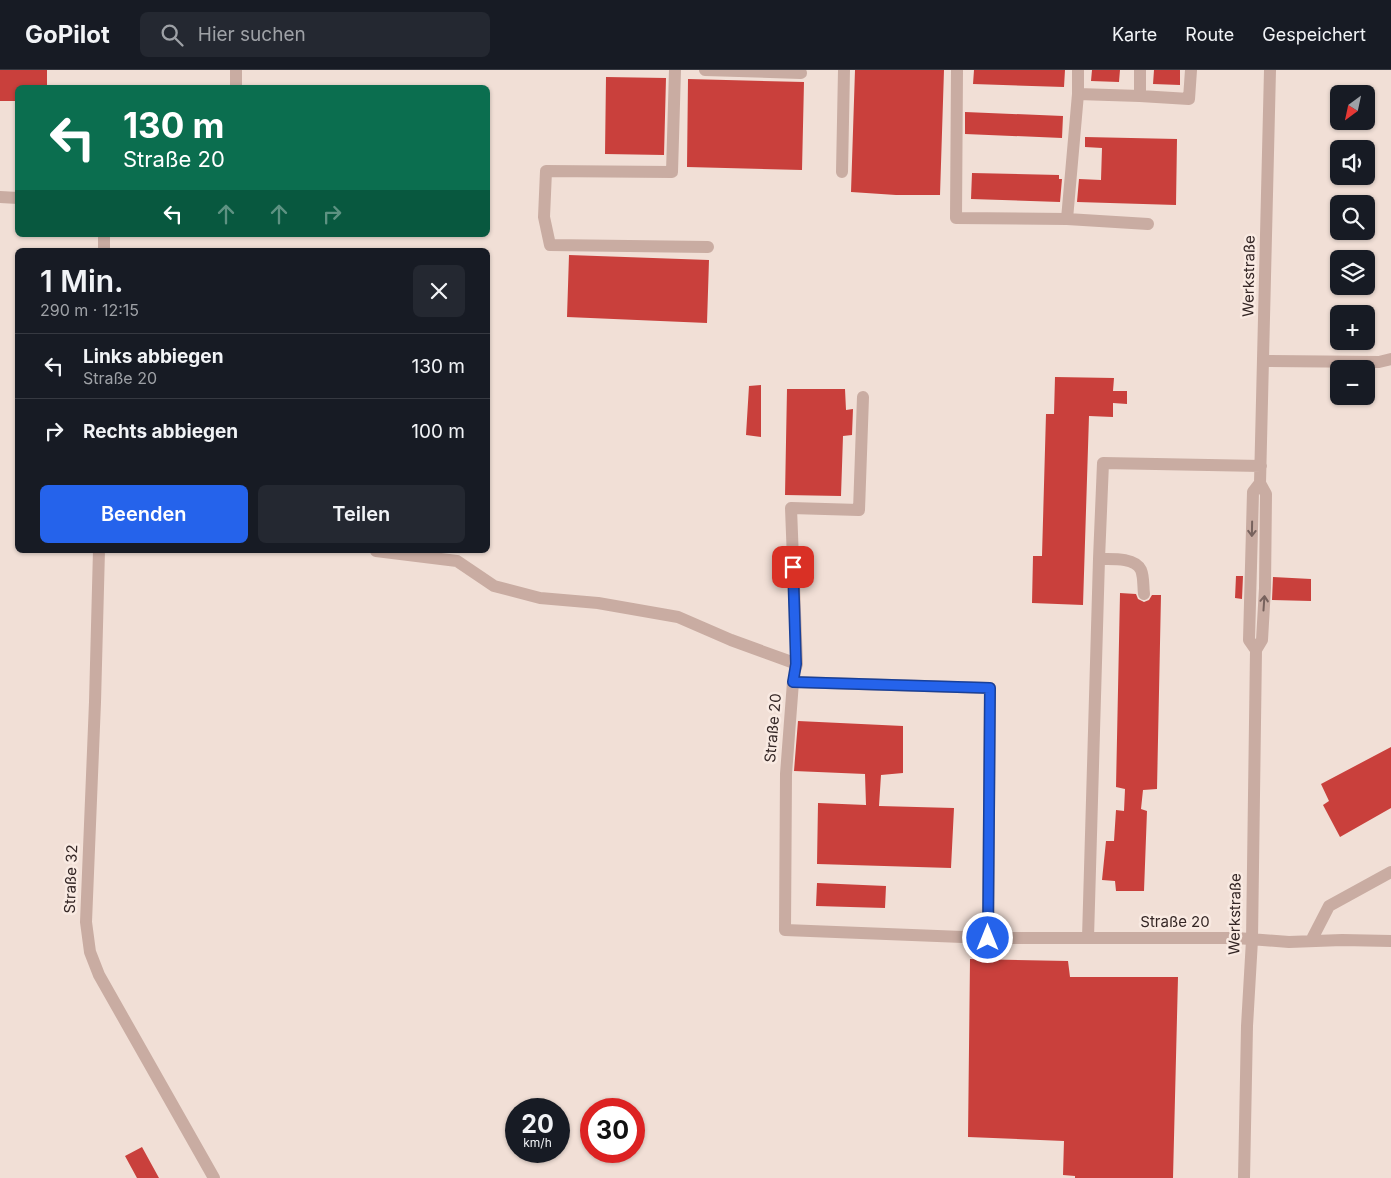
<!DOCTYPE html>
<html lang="de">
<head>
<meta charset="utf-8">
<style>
  body { margin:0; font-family:Inter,sans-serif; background:#242831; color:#f1f3f6; height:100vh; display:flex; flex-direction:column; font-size:19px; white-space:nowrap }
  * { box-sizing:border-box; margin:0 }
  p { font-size:16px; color:#9ea1a6 }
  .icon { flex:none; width:28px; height:28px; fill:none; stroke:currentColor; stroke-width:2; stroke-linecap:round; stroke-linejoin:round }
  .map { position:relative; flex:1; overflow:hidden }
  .panel { position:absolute; left:15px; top:178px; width:475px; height:305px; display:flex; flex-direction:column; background:#171b24; border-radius:8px; box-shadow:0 1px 4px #0004 }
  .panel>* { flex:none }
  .guide { position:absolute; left:15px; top:15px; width:475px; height:152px; border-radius:8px; box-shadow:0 1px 4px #0004; background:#0b6e4f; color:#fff; overflow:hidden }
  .needle { width:32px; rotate:213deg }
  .controls { position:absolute; left:1330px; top:15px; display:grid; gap:10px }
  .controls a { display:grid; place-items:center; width:45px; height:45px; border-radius:8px; background:#171b24; box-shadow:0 1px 4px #0004; font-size:25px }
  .speed { position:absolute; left:505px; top:1028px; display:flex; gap:10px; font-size:25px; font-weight:700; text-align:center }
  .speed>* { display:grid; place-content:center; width:65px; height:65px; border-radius:50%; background:#171b24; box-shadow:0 1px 4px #0004; line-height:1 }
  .speed small { font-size:12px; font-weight:400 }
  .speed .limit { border:8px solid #d22; background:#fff; color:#111 }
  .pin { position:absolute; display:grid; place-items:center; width:42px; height:42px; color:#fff; margin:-21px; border-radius:10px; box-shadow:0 2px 8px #0006 }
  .me { position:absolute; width:55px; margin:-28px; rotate:0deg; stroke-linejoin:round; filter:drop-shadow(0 0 4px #0008) }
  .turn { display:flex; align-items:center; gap:18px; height:105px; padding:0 25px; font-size:22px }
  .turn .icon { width:65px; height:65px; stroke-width:2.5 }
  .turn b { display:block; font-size:35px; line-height:42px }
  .lanes { display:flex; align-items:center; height:48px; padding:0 25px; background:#0003; justify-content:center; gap:25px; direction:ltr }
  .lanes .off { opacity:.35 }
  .round { display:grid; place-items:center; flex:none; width:52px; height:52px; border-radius:8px; background:#242831 }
  .headline { display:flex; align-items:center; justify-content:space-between; height:85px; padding:0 25px }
  h1 { font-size:30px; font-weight:600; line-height:38px }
  .primary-button { display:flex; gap:10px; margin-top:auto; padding:10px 25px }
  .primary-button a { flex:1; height:58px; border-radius:8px; background:#2563eb; color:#fff; font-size:20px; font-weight:600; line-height:58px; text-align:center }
  .primary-button a+a { background:#242831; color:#f1f3f6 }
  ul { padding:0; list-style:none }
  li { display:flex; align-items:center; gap:15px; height:65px; padding:0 25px; border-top:1px solid #363941 }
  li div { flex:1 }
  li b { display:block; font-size:19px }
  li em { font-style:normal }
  header { display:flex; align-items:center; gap:30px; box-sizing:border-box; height:70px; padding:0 25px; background:#171b24; border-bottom:1px solid #363941 }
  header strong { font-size:24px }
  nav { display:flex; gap:28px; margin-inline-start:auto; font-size:18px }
  .search { width:350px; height:45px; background:#242831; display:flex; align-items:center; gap:12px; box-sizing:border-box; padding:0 18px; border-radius:8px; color:#9ea1a6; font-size:19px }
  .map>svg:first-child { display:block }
  .building { fill:#c9403c }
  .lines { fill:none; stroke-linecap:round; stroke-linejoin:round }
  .minor { stroke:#c9aca2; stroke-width:12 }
  .oneway { stroke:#77625d }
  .route-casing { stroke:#184099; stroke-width:12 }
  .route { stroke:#2563eb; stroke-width:9 }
  .labels { text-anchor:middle; stroke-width:5; stroke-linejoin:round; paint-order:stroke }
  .street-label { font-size:15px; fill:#342625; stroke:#f9eae2 }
</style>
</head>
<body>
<header>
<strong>GoPilot</strong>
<div class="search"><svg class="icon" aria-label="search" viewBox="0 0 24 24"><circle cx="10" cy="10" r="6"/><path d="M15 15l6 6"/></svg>Hier suchen</div>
<nav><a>Karte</a><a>Route</a><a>Gespeichert</a></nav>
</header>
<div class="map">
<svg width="1391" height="1108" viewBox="0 0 1391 1108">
  <rect width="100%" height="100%" fill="#f1dfd6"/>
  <path class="building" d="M0,0H47V18H18V31H0Z
    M855,0H944L940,125H896L851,122Z
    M974,0H1065L1064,17L973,14Z
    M1092,0H1120L1119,12L1091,11Z
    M1154,0H1180V15L1153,14Z
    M606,7L666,8L664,85L605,84Z
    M688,9L804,12L802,100L687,97Z
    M965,42L1063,46L1062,68L965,64Z
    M1085,67L1177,69L1176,135L1077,132L1079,109L1101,110L1102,78L1085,77Z
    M972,103L1059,105V109H1062L1060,132L971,129Z
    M569,185L709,190L707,253L567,247Z
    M1055,307L1114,308L1113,321H1127V334L1113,333V347L1089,346L1083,535L1032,533L1033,486H1042L1046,344H1054Z
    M761,315V367L746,365L749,316Z
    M787,319H845L846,340L853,339L852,365L843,366L841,426L785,425Z
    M1236,506H1243L1242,529L1235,528Z
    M1273,507L1311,509V531L1272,530Z
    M1120,523L1136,524L1138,529L1144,532L1149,530L1152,525H1161L1157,719L1143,720L1141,739L1147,741L1144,821H1116L1115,811L1102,810L1106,771H1114L1116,740L1124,741L1125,719L1116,717Z
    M798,651L903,656V703L881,705L879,736L954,738L951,798L817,794L818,733L866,735L865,704L794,701Z
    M1391,677V738L1340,767L1323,735L1329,731L1321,714Z
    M817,813L886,816L885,838L816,836Z
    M970,889L1068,891L1070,907H1178L1173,1108H1075V1106L1063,1105L1064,1071L968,1067Z
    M142,1077L159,1108H137L125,1086Z"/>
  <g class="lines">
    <path class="minor" d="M675,0L672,102L546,101L544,147L550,175L708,177
      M705,0L801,3
      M957,0L956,148L1067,149L1148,154
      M1078,0V24L1140,26V0
      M236,18V0
      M1140,26L1189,29L1191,0
      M842,102L844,0
      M0,127L18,128
      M1067,149L1078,24
      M104,180V165
      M1263,291L1379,292L1391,289
      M99,480L95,632L86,852L90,882L99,905L214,1108
      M376,481L457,491L494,516L540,528L598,533L678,547L731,570L797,594
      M1099,489C1111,489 1135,487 1141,500C1144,507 1143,517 1144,524
      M1256,580L1249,570L1253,422L1260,413
      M795,600L797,594L791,438L859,440L863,327
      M988,868L990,618L793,612L786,704L785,860L988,868H1237L1289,872L1342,870L1391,871
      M1088,868L1099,489L1103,393L1261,396
      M1311,871L1329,836L1391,802
      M1244,1108L1247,956L1252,870L1256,580L1262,570L1265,518L1266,424L1260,413L1270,0"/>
  </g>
  <defs><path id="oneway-shaft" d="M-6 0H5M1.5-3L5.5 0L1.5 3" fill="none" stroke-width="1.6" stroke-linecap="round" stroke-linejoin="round" transform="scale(1.25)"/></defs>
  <g class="oneway">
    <use href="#oneway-shaft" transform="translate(1252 459) rotate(91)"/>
    <use href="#oneway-shaft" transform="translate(1264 533) rotate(-86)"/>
  </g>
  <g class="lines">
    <g class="route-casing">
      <path id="route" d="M793,497L796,594L793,612L990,618L988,868"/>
    </g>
    <use href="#route" class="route"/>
  </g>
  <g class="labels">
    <g class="street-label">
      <text transform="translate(1249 206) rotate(-89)" y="5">Werkstraße</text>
      <text transform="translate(773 658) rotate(-85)" y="5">Straße 20</text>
      <text transform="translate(71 809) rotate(-88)" y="5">Straße 32</text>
      <text transform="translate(1235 844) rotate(-89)" y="5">Werkstraße</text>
      <text x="1175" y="857">Straße 20</text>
    </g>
  </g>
</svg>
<div class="controls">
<a><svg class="needle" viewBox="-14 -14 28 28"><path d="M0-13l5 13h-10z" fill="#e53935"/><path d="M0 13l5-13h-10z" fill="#9ea1a6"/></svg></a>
<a><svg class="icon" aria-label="sound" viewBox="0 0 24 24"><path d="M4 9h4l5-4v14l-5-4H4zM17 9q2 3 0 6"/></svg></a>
<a><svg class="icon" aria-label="search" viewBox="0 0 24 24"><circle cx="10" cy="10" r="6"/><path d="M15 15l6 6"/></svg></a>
<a><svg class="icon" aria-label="layers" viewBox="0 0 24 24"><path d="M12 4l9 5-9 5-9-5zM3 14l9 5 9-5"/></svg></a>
<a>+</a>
<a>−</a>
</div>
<div class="speed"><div>20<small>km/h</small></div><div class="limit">30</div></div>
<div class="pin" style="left:793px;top:497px;background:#d93025"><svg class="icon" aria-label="arrive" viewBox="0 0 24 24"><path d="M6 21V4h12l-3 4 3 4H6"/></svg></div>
<svg class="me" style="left:988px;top:868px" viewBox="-20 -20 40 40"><circle r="17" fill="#2563eb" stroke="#fff" stroke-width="3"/><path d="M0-11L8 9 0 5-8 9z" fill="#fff"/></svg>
<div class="guide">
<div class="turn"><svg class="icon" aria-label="left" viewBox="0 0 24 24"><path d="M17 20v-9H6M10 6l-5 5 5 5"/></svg><div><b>130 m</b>Straße 20</div></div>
<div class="lanes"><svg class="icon" aria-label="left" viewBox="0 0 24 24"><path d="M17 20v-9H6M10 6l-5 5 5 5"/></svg><svg class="icon off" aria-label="ahead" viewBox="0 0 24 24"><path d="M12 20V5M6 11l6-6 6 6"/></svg><svg class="icon off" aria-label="ahead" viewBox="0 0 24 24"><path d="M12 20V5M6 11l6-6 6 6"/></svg><svg class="icon off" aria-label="right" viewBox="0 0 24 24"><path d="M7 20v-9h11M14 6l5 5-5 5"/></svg></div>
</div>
<section class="panel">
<div class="headline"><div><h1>1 Min.</h1><p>290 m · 12:15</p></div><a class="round"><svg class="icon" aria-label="close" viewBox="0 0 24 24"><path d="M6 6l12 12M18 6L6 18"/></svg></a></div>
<ul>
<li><svg class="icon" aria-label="left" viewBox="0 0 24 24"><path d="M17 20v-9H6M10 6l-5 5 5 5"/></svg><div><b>Links abbiegen</b><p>Straße 20</p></div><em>130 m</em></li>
<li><svg class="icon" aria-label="right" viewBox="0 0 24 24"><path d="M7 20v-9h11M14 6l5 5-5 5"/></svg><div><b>Rechts abbiegen</b></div><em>100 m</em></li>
</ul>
<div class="primary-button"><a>Beenden</a><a>Teilen</a></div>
</section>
</div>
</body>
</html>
